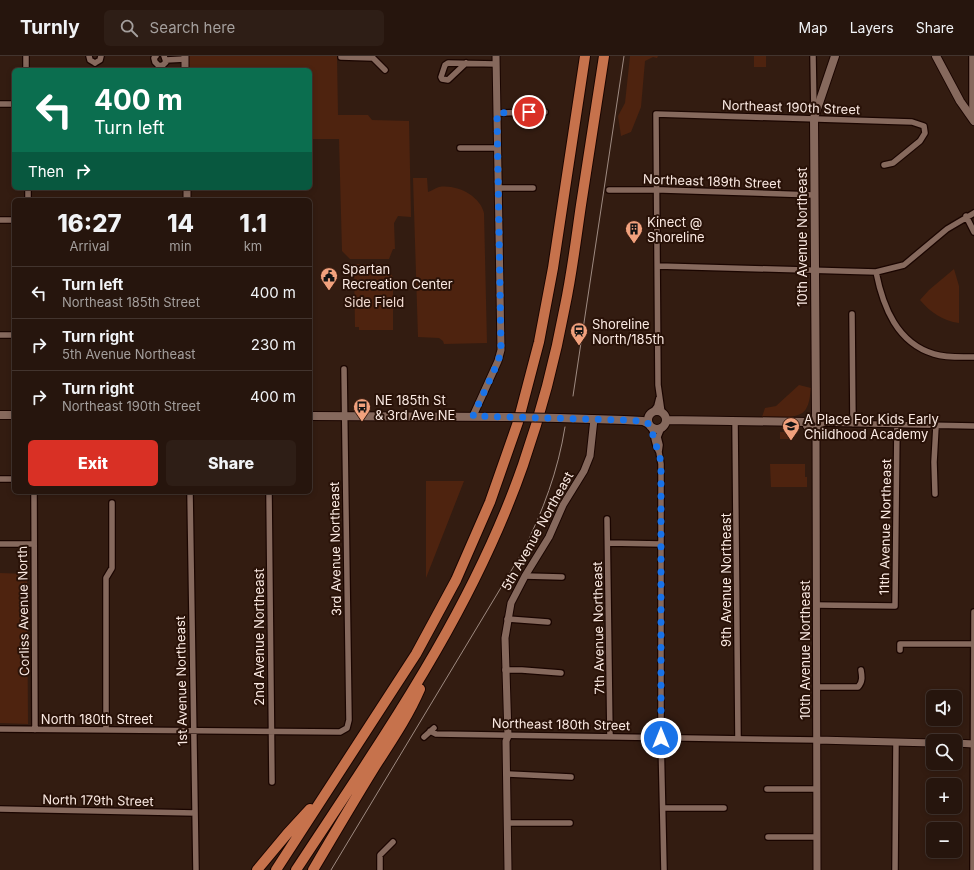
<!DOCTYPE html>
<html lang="en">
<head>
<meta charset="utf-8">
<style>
  body { margin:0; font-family:Inter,sans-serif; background:#2e1e16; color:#f1f3f6; height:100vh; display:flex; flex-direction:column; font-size:15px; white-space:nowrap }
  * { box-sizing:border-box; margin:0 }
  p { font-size:13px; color:#a49f9d }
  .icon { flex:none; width:22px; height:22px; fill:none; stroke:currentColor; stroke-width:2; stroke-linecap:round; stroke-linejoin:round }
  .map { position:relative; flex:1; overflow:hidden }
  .side { position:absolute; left:12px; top:142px; width:300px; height:296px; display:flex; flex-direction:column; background:#26150d; border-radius:6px; box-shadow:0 2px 6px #0003,0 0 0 1px #42342e }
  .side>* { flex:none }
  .banner { position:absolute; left:12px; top:12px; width:300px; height:122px; border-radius:6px; box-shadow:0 2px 6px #0003,0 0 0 1px #42342e; background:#0b6e4f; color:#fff; overflow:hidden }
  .controls { position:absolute; left:926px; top:634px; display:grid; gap:8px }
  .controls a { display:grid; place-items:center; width:36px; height:36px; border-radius:6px; background:#26150d; box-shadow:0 2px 6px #0003,0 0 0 1px #42342e; font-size:20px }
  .pin { position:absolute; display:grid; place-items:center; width:34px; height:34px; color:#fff; margin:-17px; border:2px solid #fff; border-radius:50%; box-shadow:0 1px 4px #0007 }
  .me { position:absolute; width:44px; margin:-22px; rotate:0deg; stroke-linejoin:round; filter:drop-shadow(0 0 3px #0008) }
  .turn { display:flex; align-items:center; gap:14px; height:84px; padding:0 16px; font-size:18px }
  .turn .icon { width:52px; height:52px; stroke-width:2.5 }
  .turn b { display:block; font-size:28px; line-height:34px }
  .then { display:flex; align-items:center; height:38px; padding:0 16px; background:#0003; gap:8px; font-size:15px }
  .eta { display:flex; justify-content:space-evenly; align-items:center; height:68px; text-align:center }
  .eta b { font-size:24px; font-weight:800; line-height:28px }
  .cta { display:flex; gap:8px; margin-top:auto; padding:8px 16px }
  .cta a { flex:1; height:46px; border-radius:6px; background:#d93025; color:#fff; font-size:16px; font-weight:800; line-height:46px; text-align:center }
  .cta a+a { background:#2e1e16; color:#f1f3f6 }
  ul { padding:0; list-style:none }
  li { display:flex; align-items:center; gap:12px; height:52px; padding:0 16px; border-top:1px solid #42342e }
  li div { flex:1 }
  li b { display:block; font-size:15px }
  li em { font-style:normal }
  header { display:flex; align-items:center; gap:24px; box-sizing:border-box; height:56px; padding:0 20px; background:#26150d; border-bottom:1px solid #42342e }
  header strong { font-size:19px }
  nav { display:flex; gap:22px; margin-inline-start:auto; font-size:14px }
  .search { width:280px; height:36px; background:#2e1e16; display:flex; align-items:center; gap:10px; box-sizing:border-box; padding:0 14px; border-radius:6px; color:#a49f9d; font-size:15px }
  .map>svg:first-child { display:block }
  .green { fill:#4e230f }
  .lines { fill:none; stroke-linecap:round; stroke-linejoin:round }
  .minor-casing { stroke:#1a0500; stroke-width:8 }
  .tertiary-casing { stroke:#1a0500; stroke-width:9 }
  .secondary-casing { stroke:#1a0500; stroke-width:10 }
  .motorway-casing { stroke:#1a0500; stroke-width:12 }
  .minor { stroke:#86695d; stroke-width:5.5 }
  .tertiary { stroke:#86695d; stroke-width:7 }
  .secondary { stroke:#86695d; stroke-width:8 }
  .motorway { stroke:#c6724c; stroke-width:10 }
  .tram { stroke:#9e8a81; stroke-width:1 }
  .secondary-bridge-casing { stroke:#1a0500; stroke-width:10; stroke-linecap:butt }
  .secondary-bridge { stroke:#86695d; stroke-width:8 }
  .route { stroke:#1a73e8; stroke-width:7; stroke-dasharray:0 12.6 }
  .labels { text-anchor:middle; stroke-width:4; stroke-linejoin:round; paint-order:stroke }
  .street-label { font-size:13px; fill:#fae9e2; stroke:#291208 }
  .poi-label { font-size:13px; fill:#fae9e2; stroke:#291208; text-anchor:start }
  .park-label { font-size:13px; fill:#f1dad0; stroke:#291208 }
</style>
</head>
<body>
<header>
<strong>Turnly</strong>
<div class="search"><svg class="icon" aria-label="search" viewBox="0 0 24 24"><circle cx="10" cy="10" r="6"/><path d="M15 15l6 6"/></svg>Search here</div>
<nav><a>Map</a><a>Layers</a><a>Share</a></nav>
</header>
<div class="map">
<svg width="974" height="814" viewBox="0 0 974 814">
  <rect width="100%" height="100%" fill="#331c11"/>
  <path class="green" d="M189,0H337L338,59H368L372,64L409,65L411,161L398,160L394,167L395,193H393L389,203H350L342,195L339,83H310V14H189Z
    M630,0H658L657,2L653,1L645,5L641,51L631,76L621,80L618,60L625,47Z
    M754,0H766V11H754Z
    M413,122H427L428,136C431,135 436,132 439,131C457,128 480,140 484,157L487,287L444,288L443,285L439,282L418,281Z
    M354,208H384L393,221V274H359V271H355Z
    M954,213L959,230V267C943,265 930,256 920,244L929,234Z
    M799,329L811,332C810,338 810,345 807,351C802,365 774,361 762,361L765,352L776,350Z
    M780,376H790V383H780Z
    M770,408H805V421H807V431H771Z
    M426,425H464L426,522Z
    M0,517L27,518L28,668L0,667Z"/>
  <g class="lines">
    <g class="minor-casing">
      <path id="minor" d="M26,0V14
        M89,0L90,4L95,7
        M156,0L154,2L155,6L159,10L163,9L166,6L164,0
        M341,0V1L373,2L385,14
        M813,0L814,56
        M972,0V63
        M166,4L185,3
        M95,7L100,4L101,0
        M466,7L448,24L442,23L441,21L445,9L448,7L496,8
        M0,48H14
        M497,57L545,56
        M460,92H498
        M28,132V144
        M498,132H533
        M609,134H663L814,139
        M966,160L974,176
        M0,164H14
        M658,210L876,216L904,209L947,173L974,157
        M876,216C883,251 897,287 934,298C947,302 961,301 974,301
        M852,258L853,368
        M0,279H14
        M652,357L657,350L659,342
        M662,357L658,329L656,58L912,66L924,70L925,77L920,85L893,107L884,109
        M735,365L738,683
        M820,367L974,370
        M651,371C655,380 653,386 659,396
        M662,371L658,381L660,389L659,396L661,408V682L664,814
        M0,423H14
        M34,436L35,674
        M190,436L196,814
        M269,436L272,726
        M935,438L934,406L936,370
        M607,463L610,681
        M608,487L661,488
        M0,488H33
        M525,520L562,521
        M816,549L895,550L897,369
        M507,563L548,566
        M900,594V588H974
        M505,614H522L561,617
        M817,631H858C863,626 862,620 861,614
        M0,673L340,676L347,672L349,664L344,313
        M106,674V522L112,512V447
        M430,675L436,678L817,684
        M424,681L434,672
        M506,718L571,721
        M767,733H817
        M663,752H724
        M0,753L195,757
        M507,767H570
        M768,781H817
        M380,814V799L393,786
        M895,814L896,686
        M973,814L974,556"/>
    </g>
    <g class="tertiary-casing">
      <path id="tertiary" d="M185,0V14
        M187,144V132
        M473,360L498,305L501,294L496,0
        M816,374L817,814
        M817,684L933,687
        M955,687L974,688
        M508,814L506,685L508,680L505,582L511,547L525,520L549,481L563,449L584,415L590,400L594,363"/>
    </g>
    <g class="secondary-casing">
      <path id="secondary" d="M936,0L960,45L974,65
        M648 364a9 9 0 1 1 18 0a9 9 0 1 1-18 0Z
        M0,359H14
        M310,360L506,361
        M559,362L624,364L643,365L649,368
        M816,362L814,62L835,0
        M666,364L807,366
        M807,366V370L810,373L816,374L819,371L820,367L816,362"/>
    </g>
    <g class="motorway-casing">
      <path id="motorway" d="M257,814L287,778L310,753
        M276,814L416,598L456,524L490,446L518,366L539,286L553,212L585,0
        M296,814C382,683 471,558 523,409C541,357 555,304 565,250C572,217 576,183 581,149C589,99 596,50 604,0
        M313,814C333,780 353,746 374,712C390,687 408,661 420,633"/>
    </g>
    <use href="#minor" class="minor"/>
    <use href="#tertiary" class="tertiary"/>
    <use href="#secondary" class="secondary"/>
    <use href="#motorway" class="motorway"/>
    <path class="tram" d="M573,340L624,0
      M331,814L523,495C543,455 558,415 565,371"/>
    <g class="secondary-bridge-casing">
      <path id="secondary-bridge" d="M506,361L559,362"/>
    </g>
    <use href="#secondary-bridge" class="secondary-bridge"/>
  </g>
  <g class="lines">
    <path class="route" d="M529,56L497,57L501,294L498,306L473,360L624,364L643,365L649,368L652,374L654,385L659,396L661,408V682"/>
  </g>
  <defs>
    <g id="building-pin" transform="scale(0.9)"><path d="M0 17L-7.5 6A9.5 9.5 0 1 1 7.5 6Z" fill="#f1a17d" stroke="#291208"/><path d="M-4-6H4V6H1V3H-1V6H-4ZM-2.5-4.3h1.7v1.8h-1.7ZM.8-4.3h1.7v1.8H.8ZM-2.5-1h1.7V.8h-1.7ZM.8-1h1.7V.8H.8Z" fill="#111"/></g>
    <g id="civic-pin" transform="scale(0.9)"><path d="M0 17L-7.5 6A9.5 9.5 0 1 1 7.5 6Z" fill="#f1a17d" stroke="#291208"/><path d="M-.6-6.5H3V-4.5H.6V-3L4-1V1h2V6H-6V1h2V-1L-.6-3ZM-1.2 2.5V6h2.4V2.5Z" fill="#111"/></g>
    <g id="station-pin" transform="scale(0.9)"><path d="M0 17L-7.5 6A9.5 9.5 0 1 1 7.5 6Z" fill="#f1a17d" stroke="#291208"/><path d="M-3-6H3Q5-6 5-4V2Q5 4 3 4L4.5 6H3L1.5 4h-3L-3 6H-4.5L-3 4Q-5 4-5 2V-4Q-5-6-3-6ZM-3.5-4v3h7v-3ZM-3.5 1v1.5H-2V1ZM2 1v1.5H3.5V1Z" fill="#111"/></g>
    <g id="bus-pin" transform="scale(0.9)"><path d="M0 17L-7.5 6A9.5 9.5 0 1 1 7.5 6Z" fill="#f1a17d" stroke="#291208"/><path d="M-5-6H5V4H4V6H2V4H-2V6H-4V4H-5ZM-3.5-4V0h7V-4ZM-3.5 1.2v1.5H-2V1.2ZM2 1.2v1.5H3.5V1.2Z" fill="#111"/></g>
    <g id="school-pin" transform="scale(0.9)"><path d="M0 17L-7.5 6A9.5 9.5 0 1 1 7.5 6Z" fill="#f1a17d" stroke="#291208"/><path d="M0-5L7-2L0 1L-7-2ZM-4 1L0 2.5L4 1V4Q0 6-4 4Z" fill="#111"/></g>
  </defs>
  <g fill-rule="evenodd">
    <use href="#building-pin" x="634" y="173"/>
    <use href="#civic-pin" x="329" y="220"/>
    <use href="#station-pin" x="579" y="275"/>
    <use href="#bus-pin" x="362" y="351"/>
    <use href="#school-pin" x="791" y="370"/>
  </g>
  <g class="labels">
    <g class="street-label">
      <text transform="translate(791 51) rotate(2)" y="5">Northeast 190th Street</text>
      <text transform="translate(712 125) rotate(2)" y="5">Northeast 189th Street</text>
      <text transform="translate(802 181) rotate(-90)" y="5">10th Avenue Northeast</text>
      <text transform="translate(885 471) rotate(-89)" y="5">11th Avenue Northeast</text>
      <text transform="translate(537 475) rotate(-61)" y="5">5th Avenue Northeast</text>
      <text transform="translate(335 493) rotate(-91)" y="5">3rd Avenue Northeast</text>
      <text transform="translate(726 524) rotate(-90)" y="5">9th Avenue Northeast</text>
      <text transform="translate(23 555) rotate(-91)" y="5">Corliss Avenue North</text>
      <text transform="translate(598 572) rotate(-91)" y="5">7th Avenue Northeast</text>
      <text transform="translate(259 581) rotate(-90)" y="5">2nd Avenue Northeast</text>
      <text transform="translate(805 594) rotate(-90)" y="5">10th Avenue Northeast</text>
      <text transform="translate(181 625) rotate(-91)" y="5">1st Avenue Northeast</text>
      <text x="97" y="668">North 180th Street</text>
      <text transform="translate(561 668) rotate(1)" y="5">Northeast 180th Street</text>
      <text transform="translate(98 744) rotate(1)" y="5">North 179th Street</text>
    </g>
    <g class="poi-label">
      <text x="647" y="171">Kinect @<tspan x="647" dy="15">Shoreline</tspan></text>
      <text x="342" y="218">Spartan<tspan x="342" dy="15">Recreation Center</tspan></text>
      <text x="592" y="273">Shoreline<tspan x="592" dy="15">North/185th</tspan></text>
      <text x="375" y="349">NE 185th St<tspan x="375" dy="15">&amp; 3rd Ave NE</tspan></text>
      <text x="804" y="368">A Place For Kids Early<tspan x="804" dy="15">Childhood Academy</tspan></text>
    </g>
    <g class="park-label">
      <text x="374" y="251">Side Field</text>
    </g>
  </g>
</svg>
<div class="controls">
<a><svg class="icon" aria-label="sound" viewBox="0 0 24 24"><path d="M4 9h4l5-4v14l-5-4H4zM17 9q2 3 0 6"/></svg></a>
<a><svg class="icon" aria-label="search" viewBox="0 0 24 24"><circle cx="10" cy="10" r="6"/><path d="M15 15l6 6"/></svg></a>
<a>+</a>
<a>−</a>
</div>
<div class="pin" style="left:529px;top:56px;background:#d93025"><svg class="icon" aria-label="arrive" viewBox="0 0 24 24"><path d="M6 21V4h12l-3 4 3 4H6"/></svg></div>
<svg class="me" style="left:661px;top:682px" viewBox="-20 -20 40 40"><circle r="17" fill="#1a73e8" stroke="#fff" stroke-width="3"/><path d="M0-11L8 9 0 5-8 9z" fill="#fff"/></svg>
<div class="banner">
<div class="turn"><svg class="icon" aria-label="left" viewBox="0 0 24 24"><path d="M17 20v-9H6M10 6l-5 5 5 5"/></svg><div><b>400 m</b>Turn left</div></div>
<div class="then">Then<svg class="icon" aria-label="right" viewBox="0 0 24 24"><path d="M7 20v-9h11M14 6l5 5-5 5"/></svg></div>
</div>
<section class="side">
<div class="eta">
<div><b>16:27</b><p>Arrival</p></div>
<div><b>14</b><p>min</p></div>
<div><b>1.1</b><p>km</p></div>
</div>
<ul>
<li><svg class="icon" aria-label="left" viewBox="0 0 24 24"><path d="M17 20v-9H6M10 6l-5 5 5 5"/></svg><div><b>Turn left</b><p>Northeast 185th Street</p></div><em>400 m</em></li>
<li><svg class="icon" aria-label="right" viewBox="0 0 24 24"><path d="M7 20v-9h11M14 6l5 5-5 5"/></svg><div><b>Turn right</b><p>5th Avenue Northeast</p></div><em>230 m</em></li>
<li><svg class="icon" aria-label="right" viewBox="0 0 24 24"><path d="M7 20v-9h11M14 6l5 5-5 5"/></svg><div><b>Turn right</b><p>Northeast 190th Street</p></div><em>400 m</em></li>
</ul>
<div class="cta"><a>Exit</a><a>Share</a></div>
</section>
</div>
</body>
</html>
